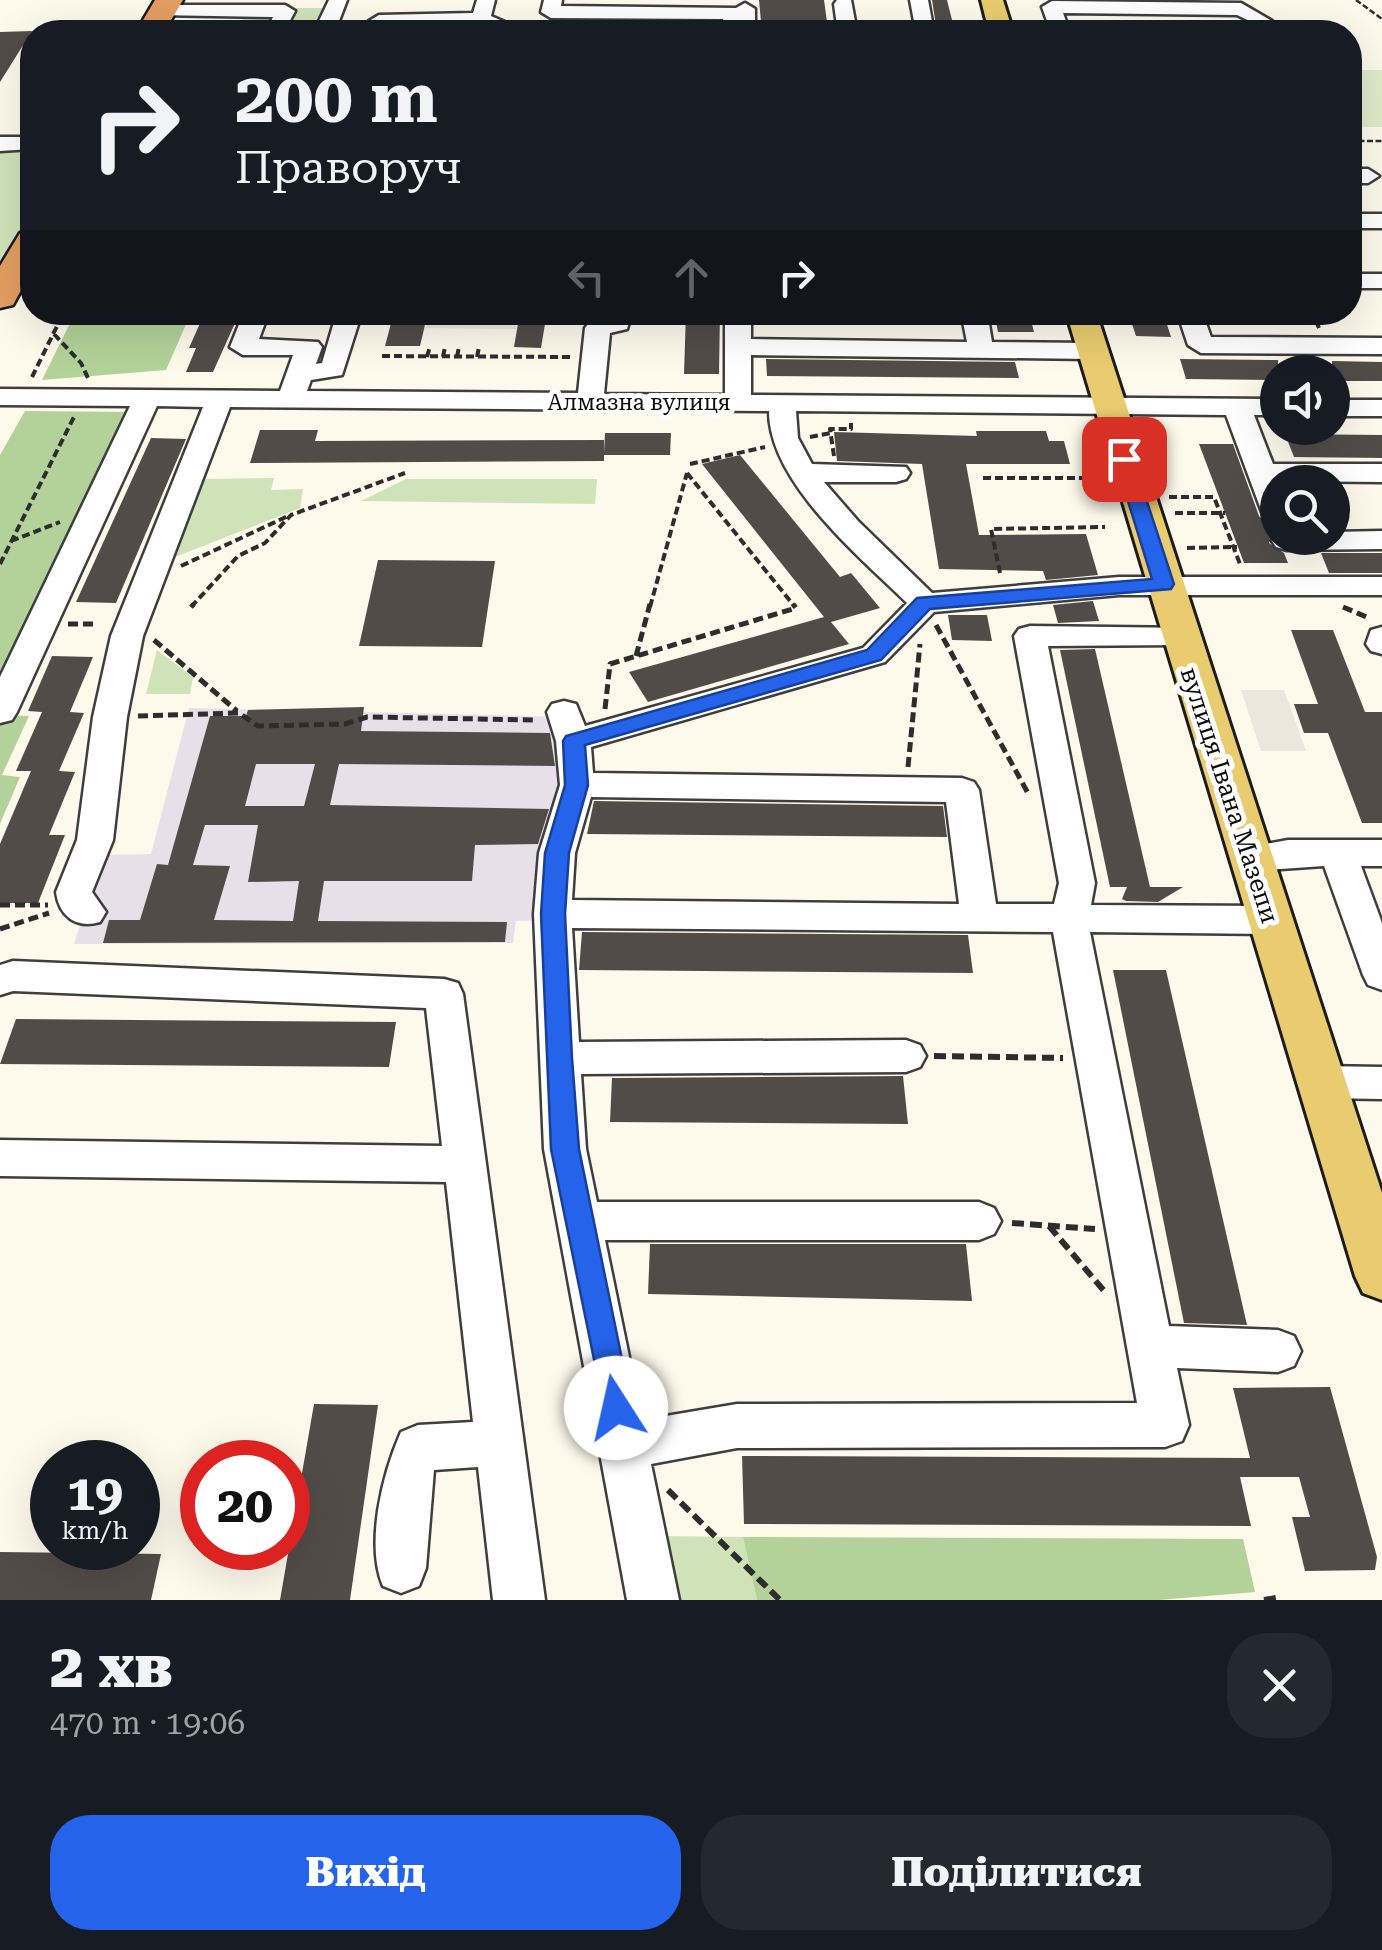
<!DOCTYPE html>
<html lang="uk">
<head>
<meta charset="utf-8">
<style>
  body { margin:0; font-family:"Roboto Serif",serif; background:#242831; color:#f1f3f6; height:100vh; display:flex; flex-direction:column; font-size:38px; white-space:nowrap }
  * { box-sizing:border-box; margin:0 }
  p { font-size:32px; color:#9ea1a6 }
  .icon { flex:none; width:55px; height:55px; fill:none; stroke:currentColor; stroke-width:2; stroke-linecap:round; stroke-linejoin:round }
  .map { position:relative; height:1600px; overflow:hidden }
  .details { display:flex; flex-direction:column; background:#171b24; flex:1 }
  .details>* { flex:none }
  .top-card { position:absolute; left:20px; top:20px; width:1342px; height:305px; border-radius:40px; box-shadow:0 10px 40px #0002; background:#171b24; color:#f1f3f6; overflow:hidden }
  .buttons { position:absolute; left:1260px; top:355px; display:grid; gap:20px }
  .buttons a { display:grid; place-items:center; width:90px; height:90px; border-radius:50%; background:#171b24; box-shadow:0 10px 40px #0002; font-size:50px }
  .speed { position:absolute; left:30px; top:1440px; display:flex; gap:20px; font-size:50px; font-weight:700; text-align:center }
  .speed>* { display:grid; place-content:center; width:130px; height:130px; border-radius:50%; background:#171b24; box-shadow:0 10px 40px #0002; line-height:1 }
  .speed small { font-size:25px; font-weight:400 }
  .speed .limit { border:15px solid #d22; background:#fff; color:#111 }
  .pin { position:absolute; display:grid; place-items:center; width:85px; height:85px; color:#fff; margin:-42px; border-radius:20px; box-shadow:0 5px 15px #0006 }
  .me { position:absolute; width:110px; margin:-55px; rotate:350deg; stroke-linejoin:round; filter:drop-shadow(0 0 8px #0008) }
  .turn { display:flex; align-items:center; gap:35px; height:210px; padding:0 50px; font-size:45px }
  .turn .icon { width:130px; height:130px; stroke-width:2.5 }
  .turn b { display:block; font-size:70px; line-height:85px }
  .lanes { display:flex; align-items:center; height:95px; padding:0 50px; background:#0003; justify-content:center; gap:50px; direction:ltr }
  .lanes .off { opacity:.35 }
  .round { display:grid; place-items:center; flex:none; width:105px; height:105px; border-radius:40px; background:#242831 }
  .summary { display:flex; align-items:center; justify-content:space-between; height:170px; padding:0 50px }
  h1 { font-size:60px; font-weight:800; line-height:75px }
  .button { display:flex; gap:20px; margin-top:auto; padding:20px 50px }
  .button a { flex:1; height:115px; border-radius:40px; background:#2563eb; color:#fff; font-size:40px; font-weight:800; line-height:115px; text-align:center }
  .button a+a { background:#242831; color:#f1f3f6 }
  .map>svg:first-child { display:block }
  .industrial { fill:#e8e0e9 }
  .green { fill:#cfe3b9 }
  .forest { fill:#b3d29a }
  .pitch { fill:#e0ebca }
  .plaza { fill:#ebe7dc }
  .building { fill:#524c49; fill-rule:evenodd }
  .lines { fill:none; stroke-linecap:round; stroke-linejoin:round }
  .minor-casing { stroke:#3e3e3e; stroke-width:5 }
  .major-casing { stroke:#1c1c1c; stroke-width:6 }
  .highway-casing { stroke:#1c1c1c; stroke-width:5 }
  .path-far3 { stroke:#2d2d2d; stroke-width:2.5; stroke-dasharray:6 2.5; stroke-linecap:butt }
  .path-far2 { stroke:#2d2d2d; stroke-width:4; stroke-dasharray:8 4; stroke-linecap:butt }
  .path-far1 { stroke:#2d2d2d; stroke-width:5; stroke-dasharray:10 5; stroke-linecap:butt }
  .path { stroke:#2d2d2d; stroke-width:6; stroke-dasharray:12 6; stroke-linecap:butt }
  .minor { fill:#fff; fill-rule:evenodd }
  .major { fill:#e9cc6f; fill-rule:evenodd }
  .highway { fill:#e49e62; fill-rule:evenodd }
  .route { fill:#2563eb; stroke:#184099; stroke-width:2.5 }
  .labels { text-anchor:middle; stroke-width:10; stroke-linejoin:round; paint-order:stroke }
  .far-street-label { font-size:22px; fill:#0b0b0b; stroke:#fff }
  .street-label { font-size:25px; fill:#0b0b0b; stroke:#fff }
</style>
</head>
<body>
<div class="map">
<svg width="1382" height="1600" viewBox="0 0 1382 1600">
  <rect width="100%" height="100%" fill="#fdf9eb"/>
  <path class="industrial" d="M189,708L570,717L560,920L516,921L513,943L74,944L102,855L151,854Z"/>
  <path class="green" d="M248,8H324L314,32H236Z
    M0,152H32V208L0,265Z
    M274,478L271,490L303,489L300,508L170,559L203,479Z
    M406,479H597L595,504L361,501Z
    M157,650L193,677L190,694H146Z
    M662,1536L743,1537L757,1600H674Z"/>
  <path class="forest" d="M75,313V312L191,313L166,370L42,380Z
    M25,411L133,412L0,696V455Z
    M0,715L29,716L2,775L20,777L0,824Z
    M743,1537L1243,1539L1255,1592L1159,1600H757Z"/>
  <path class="pitch" d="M1350,70H1382V127H1350Z"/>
  <path class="plaza" d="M430,313V312L519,313L516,329L426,328Z
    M1241,690H1284L1306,751H1261Z"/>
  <path class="building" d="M759,0H824L827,22H761Z
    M932,0H947L955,32H937Z
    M32,31L0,82V32Z
    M205,312H240L213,372H186L196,348H189Z
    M394,312H428L420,346H385Z
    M520,312H547L541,348L514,347Z
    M686,312H720L719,374H684Z
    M994,312H1029L1034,332H998Z
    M1128,312H1163L1171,337L1136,336Z
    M766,359L1015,362L1019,378L767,376Z
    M1180,359L1278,360V380L1186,379Z
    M1332,361L1382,362V381H1332Z
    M260,430H318L315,441L604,440V453L605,433H671L670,455H604V461L250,463Z
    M976,431H1046L1049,441H1064L1070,464H966L979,535L1086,534L1098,575L1046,580L1043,571L939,569L922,464L837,461L834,432L977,436Z
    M1285,434L1382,435V458L1294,457Z
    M151,438L186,439L116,603L76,602Z
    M1199,444H1233L1259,516L1275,532L1269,543L1284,553L1288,563H1244Z
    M740,455L840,577L851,573L880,608L831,622L849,644L648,702L629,672L824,617L702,464Z
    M1321,553H1382V573H1329Z
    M378,560L495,561L482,647L359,646Z
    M1093,601L1099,621L1058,623L1053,605Z
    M948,615H987L992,641L952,640Z
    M1291,630H1333L1365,712H1382V823H1362L1328,733H1304L1294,704H1318Z
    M1095,649L1150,887H1183L1158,902L1126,901L1122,899L1127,887H1110L1060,650Z
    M52,656L93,657L70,712L84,713L59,771L75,772L49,835H65L38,903H0V844L31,771H16L42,712L28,711Z
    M364,707L361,731L550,733L555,766L339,764L330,805L549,809L538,844L475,845L472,881H324L318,921L507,922L505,942L103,943L109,920H140L157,864L168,865L210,716H246L248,710ZM256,764H315L304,806H245ZM205,825H258L248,882L299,881L293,921L214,920L230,866L193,865Z
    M594,801L943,806L947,837L587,834Z
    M582,932L968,935L973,973L579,970Z
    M1113,970H1166L1247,1325L1184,1323Z
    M16,1019L396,1022L389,1067L0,1064Z
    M903,1076L908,1124L610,1122L612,1078Z
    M650,1244H966L972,1301L648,1294Z
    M1330,1387L1377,1557L1375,1570L1305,1571L1292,1517H1310L1299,1477H1240L1251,1526L744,1524L742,1456L1250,1458L1233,1388Z
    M314,1404L378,1405L350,1600H280Z
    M0,1552L161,1554L151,1600H0Z"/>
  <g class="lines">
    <g class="minor-casing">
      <path id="minor" d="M329,0H347L339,21L329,27L319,21Z
        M477,0H495L491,16L528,32H501L479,25L379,27L369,21L379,15L473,13Z
        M544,0H562L561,6L736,8L745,3L755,9V26H837L834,4L837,0H851L857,32H724L723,19L551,18L541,12Z
        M910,0H928L934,32H916Z
        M1052,1L1241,3L1272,21L1262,27L1237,15L1063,13L1070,32H1051L1042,7Z
        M162,5H285L295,11L284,32H266L273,17L155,15L152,11Z
        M0,137H32V149L0,151Z
        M1350,169H1368L1379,176L1368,183H1350Z
        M1350,214H1382V228H1350Z
        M1350,274H1382V288H1350Z
        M244,312H269L259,339L318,342L322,347L316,364L322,363L337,312H362L342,375L311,380L307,391L578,393L585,328L589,323L606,319V312H632L627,329L610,333L604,394L725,395V312H751V339L967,342L961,312H987L992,342L1092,343L1105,351L1092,359L751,355V395L1278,399V415H1254L1273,464H1382V482L1279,481L1278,524L1268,521L1263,515L1226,415L796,411L798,438L812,464L906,467L910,473L906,479L896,482H824L858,521L932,593L1119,577H1382V595H1119L934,612L885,662L591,747L593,773L962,778L974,782L979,790L996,904H1054L1059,883L1014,636L1019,629L1030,626L1191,628L1196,635L1191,642L1180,645L1048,646L1095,883L1091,905L1270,906L1283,910L1289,920L1283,930L1270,934L1090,932L1169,1326L1278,1330L1294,1336L1301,1351L1294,1366L1278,1372L1177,1368L1189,1425L1182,1441L1165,1447L737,1448L651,1464L679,1600H627L544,1149L534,914L539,853L560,785L556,741L547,712L552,704L564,701L576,704L585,726L863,648L907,603C859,556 769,482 769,411L230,407L143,636L127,717L113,840L92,892L106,912L100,922C76,929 59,916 56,892L77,840L93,717L111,636L203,407L157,406L17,712L12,720L0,723V677L130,406L0,405V389L280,391L293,355H243L230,347ZM591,797L946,802L959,904L572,900L575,853ZM572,928L1053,932L1137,1403L737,1404L642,1420L605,1240H979L994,1234L1001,1221L994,1208L979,1202H597L586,1149L581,1074L906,1072L920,1067L926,1056L920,1045L906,1040L579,1042Z
        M1177,312H1202L1211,337L1382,338V354L1201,353L1188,345Z
        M1332,400H1382V416H1332Z
        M1382,531V549L1287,550L1276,547L1272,541L1278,534V538H1332V532Z
        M1382,627V654L1371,651L1366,644L1371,630Z
        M1288,840H1382V866H1361L1382,923V990L1368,985L1363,975L1324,866L1250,871L1237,867L1232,858L1237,849Z
        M13,961L444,979L458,983L463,994L545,1600H493L478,1467L434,1470L426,1568L419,1586L401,1593L383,1586C365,1543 383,1473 401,1432L418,1425L473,1422L446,1182L0,1176V1140L442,1146L426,1008L13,991L0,995V965Z
        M1321,1066L1382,1067V1099L1321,1098L1307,1094L1301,1082L1307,1070Z"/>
    </g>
    <g class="major-casing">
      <path id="major" d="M981,0H1003L1013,32H989Z
        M1066,312H1096L1382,1193V1300L1363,1293L1355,1276Z"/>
    </g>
    <g class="highway-casing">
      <path id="highway" d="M155,0H183L164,32H136Z
        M32,230V270L13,305L0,308V266L20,233Z"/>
    </g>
    <path class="path-far3" d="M1356,0L1382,19
      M1350,141H1382"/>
    <path class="path-far2" d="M1312,312L1319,328
      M54,334L81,363L88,378
      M382,356L571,357
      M427,357L430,346
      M443,357L445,347
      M457,357L459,347
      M477,357L479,347
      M32,377L64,312
      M810,437L831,433
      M834,456L830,429H851V423
      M690,464L765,447
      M687,473L795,607
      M983,478H1092
      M1169,497H1214L1240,564
      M1175,513H1225
      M11,541L60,522
      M1187,548L1237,547
      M0,564L75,415
      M181,566L288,516
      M1000,573L991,529L1105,527
      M191,607L238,556L265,543L291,515L405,473
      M650,607L687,473"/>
    <path class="path-far1" d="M191,607L194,604
      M1343,607L1369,618
      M68,624H96
      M936,625L1029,795
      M154,640L237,711
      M636,656L650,604
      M605,709L610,664L796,608L793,604
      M138,716L239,713L258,726L345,724L367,717L537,720
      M908,767L920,644
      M0,905H48
      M0,929L49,913"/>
    <path class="path" d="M934,1056L1063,1058
      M1012,1223L1095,1229
      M1049,1226L1105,1292
      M668,1490L780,1600
      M1264,1600L1276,1598"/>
    <use href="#minor" class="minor"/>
    <use href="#major" class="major"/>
    <use href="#highway" class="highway"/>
  </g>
  <path class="route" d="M1124,453L1133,459L1174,584L1171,589L930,609L881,660L585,745L588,785L569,853L565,914L572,1058L579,1149L632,1408L627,1418L616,1422L606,1418L551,1149L541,914L545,853L565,785L563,741L566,736L867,650L917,598L1152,579L1115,459Z"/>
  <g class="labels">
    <g class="far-street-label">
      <text x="639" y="410">Алмазна вулиця</text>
    </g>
    <g class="street-label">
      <text transform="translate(1230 795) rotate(72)" y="9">вулиця Івана Мазепи</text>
    </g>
  </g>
</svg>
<div class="buttons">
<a><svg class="icon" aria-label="sound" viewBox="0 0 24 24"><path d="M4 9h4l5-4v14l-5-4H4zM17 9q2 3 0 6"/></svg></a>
<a><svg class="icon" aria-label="search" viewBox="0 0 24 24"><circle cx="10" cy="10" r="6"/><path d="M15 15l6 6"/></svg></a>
</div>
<div class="speed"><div>19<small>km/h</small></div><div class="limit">20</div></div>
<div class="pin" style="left:1124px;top:459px;background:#d93025"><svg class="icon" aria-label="arrive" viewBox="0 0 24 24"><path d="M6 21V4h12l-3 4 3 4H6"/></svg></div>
<svg class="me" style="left:616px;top:1408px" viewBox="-20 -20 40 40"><circle r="19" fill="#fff"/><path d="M0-13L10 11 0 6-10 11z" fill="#2563eb"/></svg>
<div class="top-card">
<div class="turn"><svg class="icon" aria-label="right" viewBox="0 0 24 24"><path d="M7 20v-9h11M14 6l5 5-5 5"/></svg><div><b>200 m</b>Праворуч</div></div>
<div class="lanes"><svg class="icon off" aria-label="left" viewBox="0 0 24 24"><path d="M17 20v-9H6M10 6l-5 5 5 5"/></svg><svg class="icon off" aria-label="ahead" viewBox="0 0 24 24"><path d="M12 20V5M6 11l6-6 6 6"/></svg><svg class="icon" aria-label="right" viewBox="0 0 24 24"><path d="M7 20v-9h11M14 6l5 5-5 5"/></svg></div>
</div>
</div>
<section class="details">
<div class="summary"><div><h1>2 хв</h1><p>470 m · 19:06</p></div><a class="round"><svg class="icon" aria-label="close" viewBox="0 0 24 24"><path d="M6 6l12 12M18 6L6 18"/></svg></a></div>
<div class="button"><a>Вихід</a><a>Поділитися</a></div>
</section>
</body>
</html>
